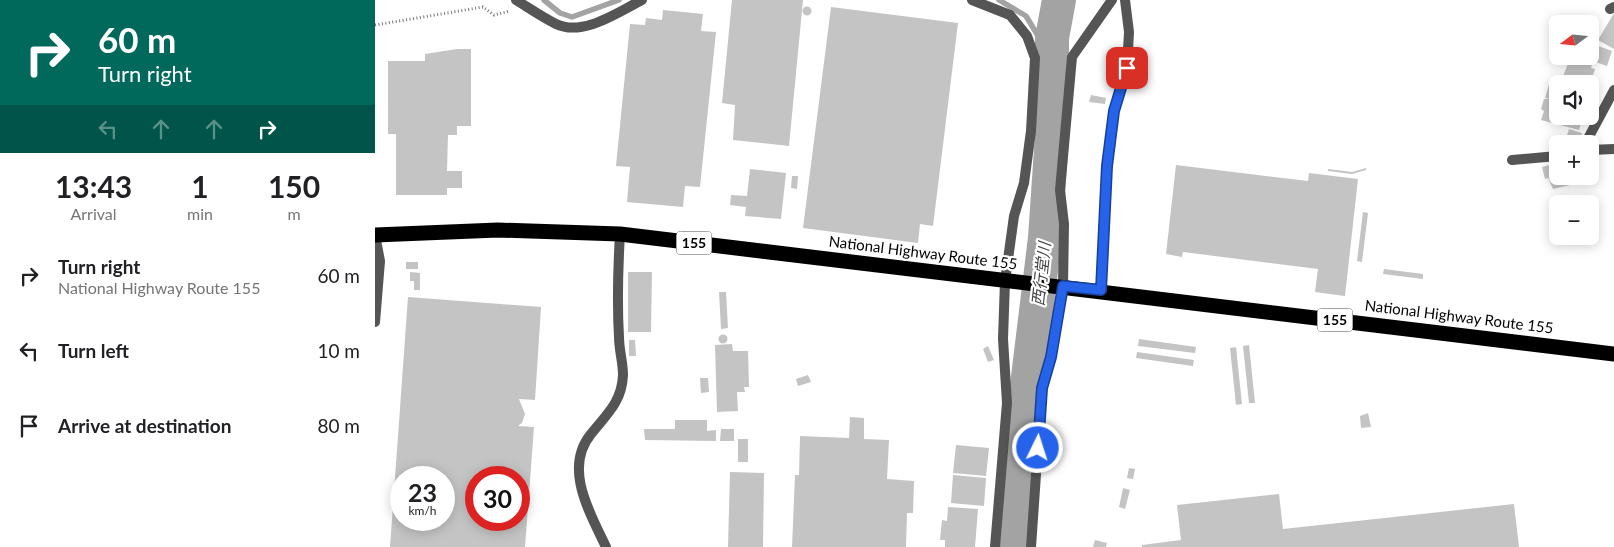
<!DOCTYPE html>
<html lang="en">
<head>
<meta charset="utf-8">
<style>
  body { margin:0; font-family:Lato,"Noto Sans JP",sans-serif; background:#f2f2f2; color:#202124; height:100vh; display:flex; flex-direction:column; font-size:19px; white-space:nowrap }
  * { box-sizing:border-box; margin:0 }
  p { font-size:16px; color:#757577 }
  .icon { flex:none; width:28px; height:28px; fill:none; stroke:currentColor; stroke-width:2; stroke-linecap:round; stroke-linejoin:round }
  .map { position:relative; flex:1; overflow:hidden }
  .side { display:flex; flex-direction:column; background:#fff; width:375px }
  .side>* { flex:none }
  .guide { background:#00695c; color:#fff; overflow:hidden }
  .needle { width:32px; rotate:254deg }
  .fabs { position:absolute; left:1174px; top:15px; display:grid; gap:10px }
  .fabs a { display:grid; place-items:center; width:50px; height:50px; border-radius:8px; background:#fff; box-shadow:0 2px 12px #0003; font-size:25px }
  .speed { position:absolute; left:15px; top:466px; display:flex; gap:10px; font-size:25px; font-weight:700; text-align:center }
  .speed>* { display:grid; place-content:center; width:65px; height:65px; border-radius:50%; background:#fff; box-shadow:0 2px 12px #0003; line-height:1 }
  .speed small { font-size:12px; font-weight:400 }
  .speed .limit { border:8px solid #d22; background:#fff; color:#111 }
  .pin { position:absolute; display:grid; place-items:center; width:42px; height:42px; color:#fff; margin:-21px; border-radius:10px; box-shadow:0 2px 8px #0006 }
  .me { position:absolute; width:55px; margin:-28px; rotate:4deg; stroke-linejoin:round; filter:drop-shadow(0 0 4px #0008) }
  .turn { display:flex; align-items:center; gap:18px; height:105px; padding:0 15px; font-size:22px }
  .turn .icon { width:65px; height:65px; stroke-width:2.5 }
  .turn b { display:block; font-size:35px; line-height:42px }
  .lanes { display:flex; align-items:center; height:48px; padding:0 15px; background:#0003; justify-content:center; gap:25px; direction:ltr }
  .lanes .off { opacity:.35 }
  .eta { display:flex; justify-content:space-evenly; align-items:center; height:85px; text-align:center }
  .eta b { font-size:30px; font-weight:700; line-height:35px }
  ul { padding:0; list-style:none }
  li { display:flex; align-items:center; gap:15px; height:75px; padding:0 15px }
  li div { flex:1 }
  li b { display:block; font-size:19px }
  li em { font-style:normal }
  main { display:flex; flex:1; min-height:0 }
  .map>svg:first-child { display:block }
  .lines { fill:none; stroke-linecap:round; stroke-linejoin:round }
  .stream { stroke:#a3a3a3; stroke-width:5.5 }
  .river { stroke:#a3a3a3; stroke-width:34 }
  .building { fill:#c4c4c4; fill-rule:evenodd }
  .path { stroke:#777; stroke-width:3; stroke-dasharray:1 2.5; stroke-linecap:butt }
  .lane { stroke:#555; stroke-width:10 }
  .street { stroke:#555; stroke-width:10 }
  .highway { stroke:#000; stroke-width:15 }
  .route-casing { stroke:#184099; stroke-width:12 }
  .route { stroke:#2563eb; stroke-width:9 }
  .labels { text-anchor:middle; stroke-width:4.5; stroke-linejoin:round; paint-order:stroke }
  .shield { fill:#fff; stroke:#4c4c4c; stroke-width:1 }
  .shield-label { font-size:14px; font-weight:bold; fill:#000 }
  .street-label { font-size:15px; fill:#000; stroke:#fff }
  .water-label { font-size:16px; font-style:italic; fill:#444; stroke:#fff }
</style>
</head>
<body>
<main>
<section class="side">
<div class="guide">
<div class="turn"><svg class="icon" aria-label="right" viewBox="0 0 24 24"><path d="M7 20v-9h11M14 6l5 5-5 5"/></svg><div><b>60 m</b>Turn right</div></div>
<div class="lanes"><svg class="icon off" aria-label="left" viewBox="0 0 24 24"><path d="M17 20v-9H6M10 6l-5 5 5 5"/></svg><svg class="icon off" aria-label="ahead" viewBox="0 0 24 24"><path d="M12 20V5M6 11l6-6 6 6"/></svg><svg class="icon off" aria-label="ahead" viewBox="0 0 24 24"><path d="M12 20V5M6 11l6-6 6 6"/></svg><svg class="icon" aria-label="right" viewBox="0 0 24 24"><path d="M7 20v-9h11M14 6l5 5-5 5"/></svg></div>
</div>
<div class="eta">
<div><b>13:43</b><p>Arrival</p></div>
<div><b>1</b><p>min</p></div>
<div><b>150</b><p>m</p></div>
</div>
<ul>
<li><svg class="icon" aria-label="right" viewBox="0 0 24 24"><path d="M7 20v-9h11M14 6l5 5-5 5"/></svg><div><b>Turn right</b><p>National Highway Route 155</p></div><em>60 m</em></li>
<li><svg class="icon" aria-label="left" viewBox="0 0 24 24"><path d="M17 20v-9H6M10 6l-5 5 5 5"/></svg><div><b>Turn left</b></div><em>10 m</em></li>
<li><svg class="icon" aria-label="arrive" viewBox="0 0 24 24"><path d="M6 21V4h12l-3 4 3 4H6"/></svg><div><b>Arrive at destination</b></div><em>80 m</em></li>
</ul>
</section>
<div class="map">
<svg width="1239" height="547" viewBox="0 0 1239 547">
  <rect width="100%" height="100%" fill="#fff"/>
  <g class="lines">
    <path class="stream" d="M169,0L185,13L197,17L244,0
      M624,0L651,16L677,59"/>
    <path class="river" d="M637,547L652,385L670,238L677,135V38L684,0"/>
  </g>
  <path class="building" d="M357,0H428L414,146L358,140L360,105L347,103Z
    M427.5 11a4.5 4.5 0 1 1 9 0a4.5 4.5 0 1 1-9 0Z
    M456,7L583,23L558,226L545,224L543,243L428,228Z
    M288,10L328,14L326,31L341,32L325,187L310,186L308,207L252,202L255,167L241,166L255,24L270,25L271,18L287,20Z
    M1239,13V49L1223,40Z
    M1215,43L1237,51L1232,66L1206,57L1215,56Z
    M82,49H96V126H82V135H73L72,171H87V188H72V195H21V134H13V61H50V54Z
    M1195,58L1217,65L1216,68L1220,69L1215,84H1185Z
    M1175,81L1182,84V116H1208L1204,130L1166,120L1169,111L1166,109L1169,99H1174L1170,98Z
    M716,95L731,98L730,104L714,102Z
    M1194,129L1207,133L1204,144L1190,142Z
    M1182,163V176H1197L1199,184L1178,189L1173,178L1170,179L1167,167Z
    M801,165L933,181L934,173L983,179L970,296L940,292L943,269L808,252L807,257L791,254Z
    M991,168V170L977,174L953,171V169L977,172Z
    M375,169L411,173L406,219L370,216L371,207L355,205L356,195L372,196Z
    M417,176H423L422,189L416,188Z
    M988,212L993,213L987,262L982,261Z
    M31,262H43V269H31Z
    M1009,269L1048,274V279L1008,274Z
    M35,272L45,273V290H39V281H35Z
    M253,272H277L276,332H253Z
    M344,292H351L353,328L346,329Z
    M33,297L166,307L160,400L144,399L150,414L147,423L143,426L159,427L150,547H15ZM26,478H69V520H26ZM101,478H144V520H101Z
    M343.5 339a4.5 4.5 0 1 1 9 0a4.5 4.5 0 1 1-9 0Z
    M764,339L821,347L820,353L763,346Z
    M254,340H260L261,356H254Z
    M357,344L358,351H373L374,387H369L370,392H362L363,411L342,412L340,345Z
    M874,345L880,403H874L868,346Z
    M613,346L619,360L613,362L608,349Z
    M861,347L867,404L861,405L855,348Z
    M762,352L819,360L818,366L761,358Z
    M433,375L436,382L423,386L421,379Z
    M325,378H333L334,392L326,393Z
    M993,413L996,427L986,428L985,416Z
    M475,417L489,418V439L514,440L512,479L539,481L538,513H532L531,547H417L420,475H424L425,436L474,438Z
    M300,420H332V431L341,430V441L270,440L269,429H300Z
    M346,429H359V441H345Z
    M363,439H373V462H363Z
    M581,445L614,448L611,476L578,473Z
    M754,468L760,469L758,479L752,478Z
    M355,472L389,473L388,547H353Z
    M578,475L611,478L609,506L576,503Z
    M748,488L755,490L750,509L744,507Z
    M904,494L908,529L1139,504L1144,547H767V545L806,540L802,505Z
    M573,507L603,509L600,547H570V540H565L567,520L572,521Z
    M720,540L732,543L731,547H718Z"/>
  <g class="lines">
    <path class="path" d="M0,25L108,7L119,15L135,11"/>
    <path class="lane" d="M0,322L5,261L0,235
      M231,547C215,513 188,468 216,434C231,415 247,402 248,375C248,362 244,350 244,337C242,303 243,268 245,234"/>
    <path class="street" d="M141,0C154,8 167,17 181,24C208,37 243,12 267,0
      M597,0L635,15L652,36L660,58L656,131L649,183L639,216L630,281L628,339L632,403L620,547
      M1235,9L1239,7
      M1210,144L1239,90
      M1215,150L1239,149
      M1137,160L1182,156
      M726,291L732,166L739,111L752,68L754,32L750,0
      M656,547L667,388L676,357L688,286L689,224L685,190L697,57L737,0"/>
    <path class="highway" d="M0,235L123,230L245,234L1239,354"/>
  </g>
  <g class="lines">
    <g class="route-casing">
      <path id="route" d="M663,448L667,388L676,357L688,286L726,290L732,166L739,111L752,68"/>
    </g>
    <use href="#route" class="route"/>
  </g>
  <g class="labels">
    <g class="shield">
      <rect x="301.5" y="231.5" width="35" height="23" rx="4"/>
      <rect x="942.5" y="308.5" width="35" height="23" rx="4"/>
    </g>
    <g class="shield-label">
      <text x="319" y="248">155</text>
      <text x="960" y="325">155</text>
    </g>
    <g class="street-label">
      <text transform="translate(548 253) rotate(7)" y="5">National Highway Route 155</text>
      <text transform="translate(1084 317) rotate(7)" y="5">National Highway Route 155</text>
    </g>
    <g class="water-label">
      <text transform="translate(666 274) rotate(-84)" y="6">西行堂川</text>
    </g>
  </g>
</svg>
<div class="fabs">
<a><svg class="needle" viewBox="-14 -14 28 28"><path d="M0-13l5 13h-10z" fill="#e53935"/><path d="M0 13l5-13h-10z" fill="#757577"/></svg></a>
<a><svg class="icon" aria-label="sound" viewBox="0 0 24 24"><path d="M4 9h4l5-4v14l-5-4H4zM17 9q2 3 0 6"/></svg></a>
<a>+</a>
<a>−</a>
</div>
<div class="speed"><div>23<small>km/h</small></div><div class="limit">30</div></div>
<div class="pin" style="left:752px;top:68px;background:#d93025"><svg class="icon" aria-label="arrive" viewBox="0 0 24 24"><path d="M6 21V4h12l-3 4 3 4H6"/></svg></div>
<svg class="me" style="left:663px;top:448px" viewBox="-20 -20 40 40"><circle r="17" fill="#2563eb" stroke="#fff" stroke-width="3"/><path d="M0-11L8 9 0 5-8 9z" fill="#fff"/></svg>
</div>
</main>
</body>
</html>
